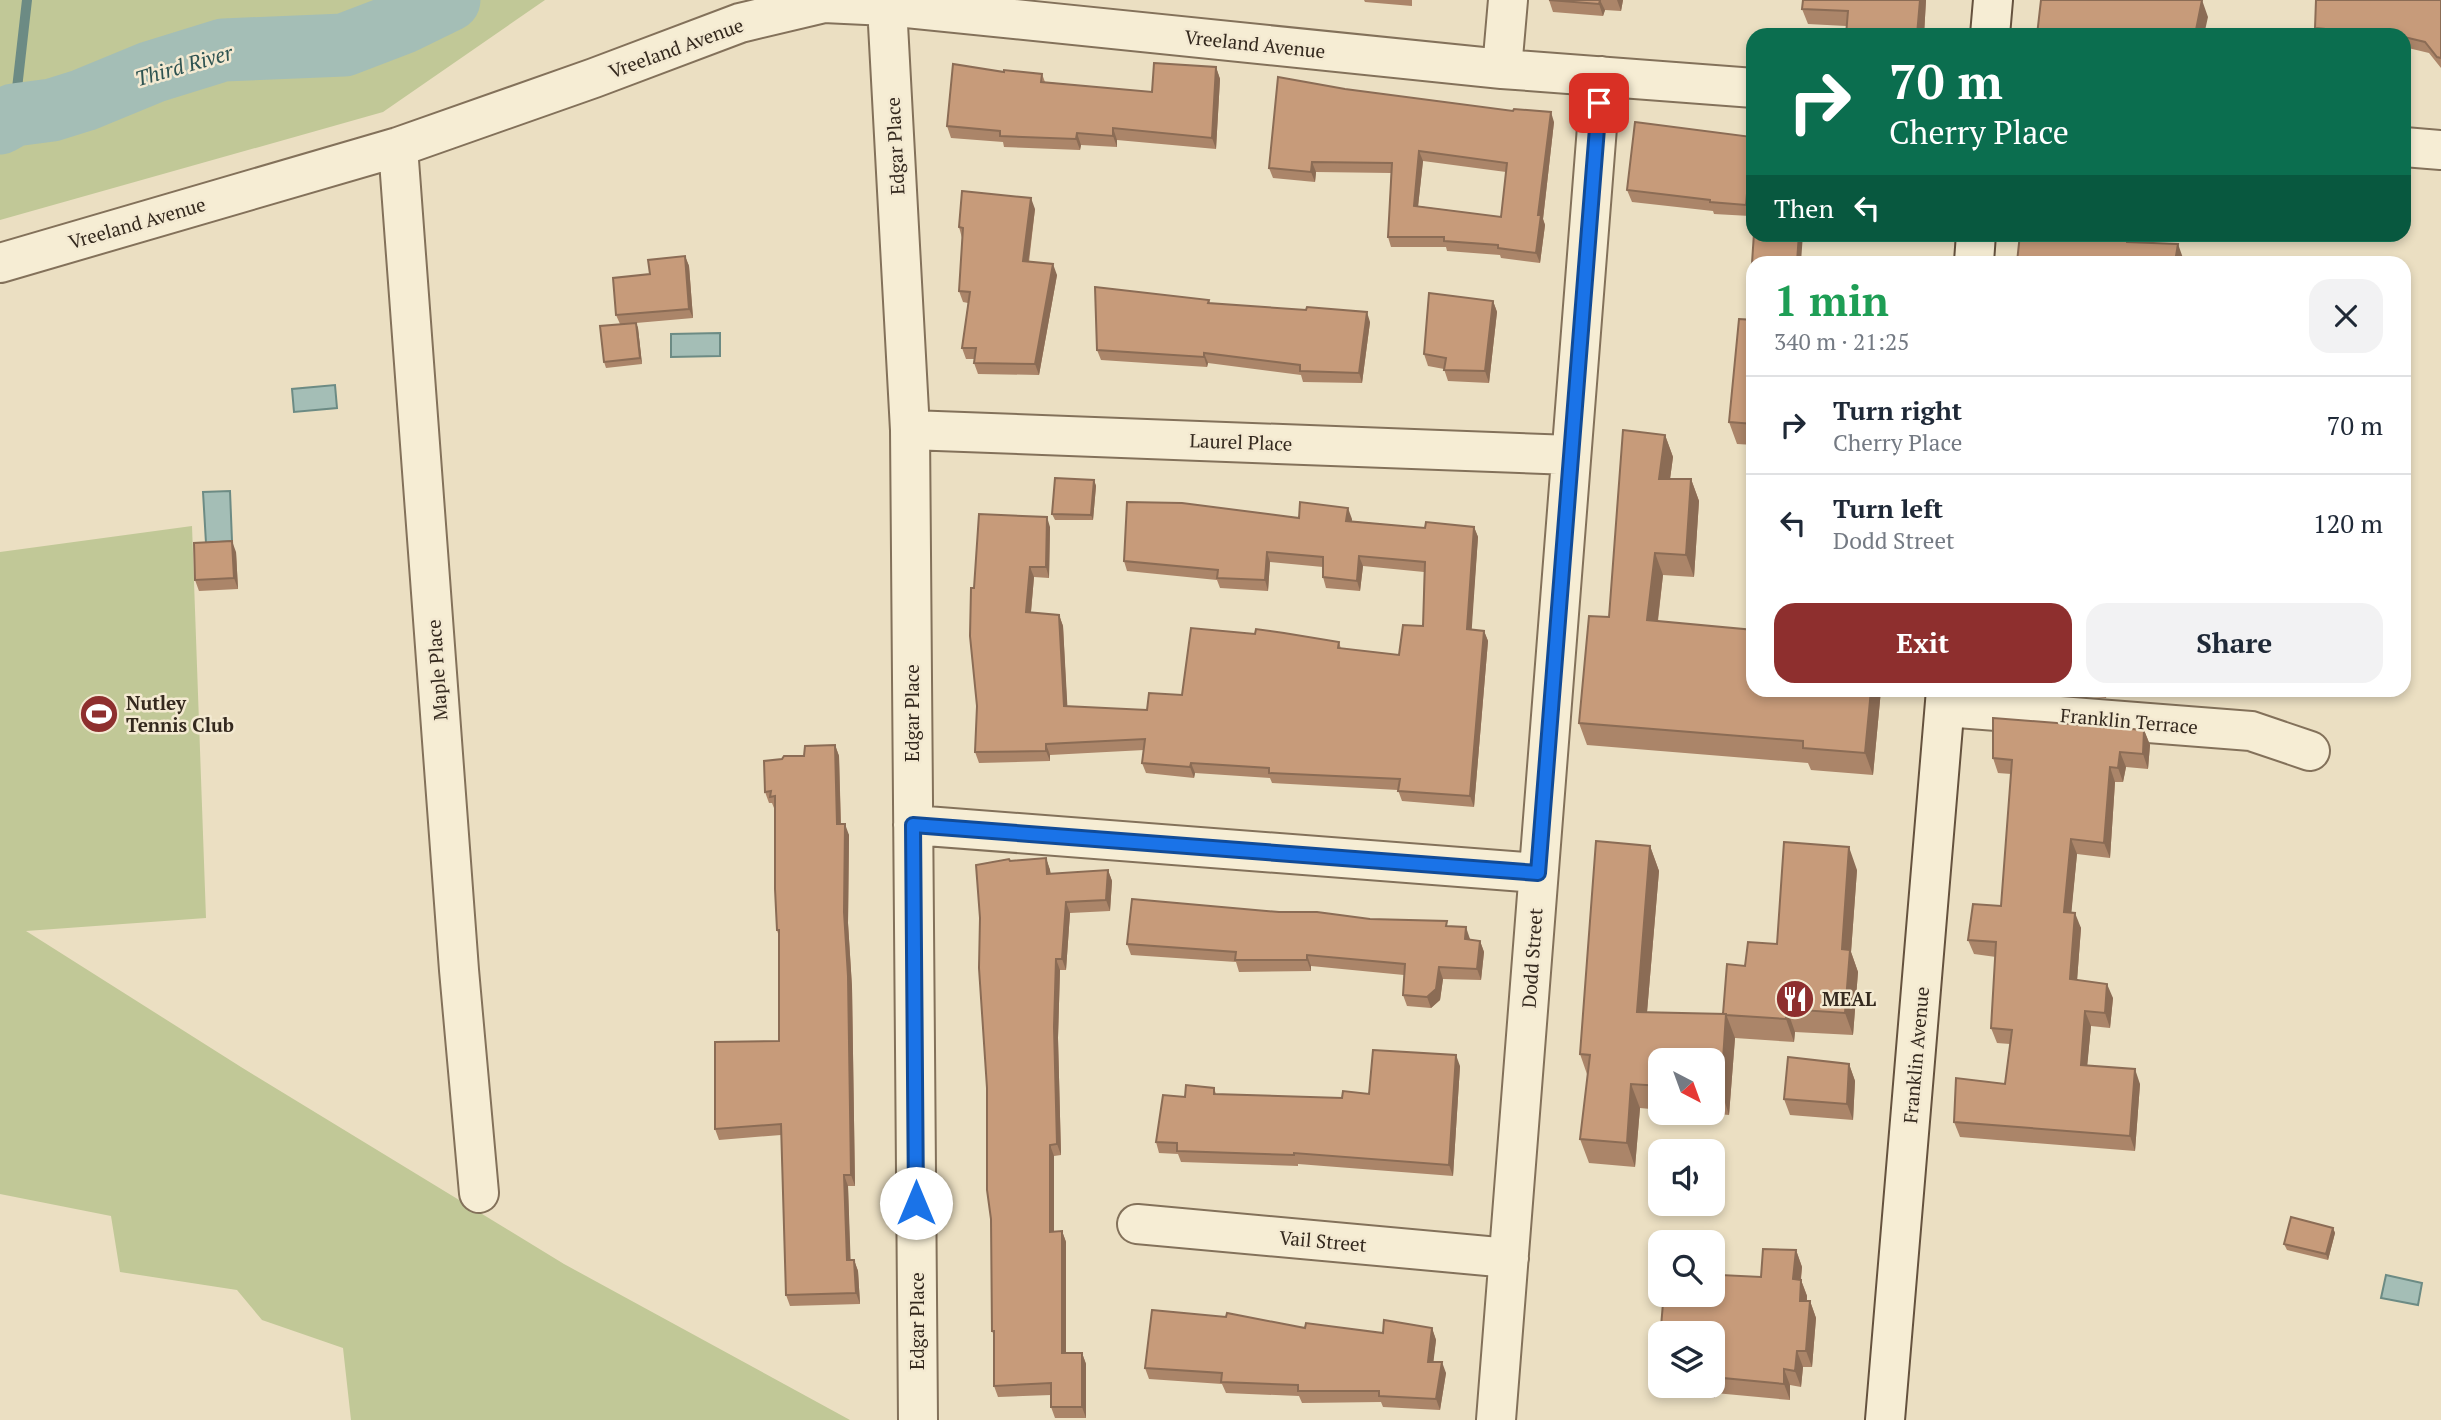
<!DOCTYPE html>
<html lang="en">
<head>
<meta charset="utf-8">
<style>
  body { margin:0; font-family:"PT Serif",serif; background:#f2f2f3; color:#1f2937; height:100vh; display:flex; flex-direction:column; font-size:26px; white-space:nowrap }
  * { box-sizing:border-box; margin:0 }
  p { font-size:23px; color:#747a83 }
  .icon { flex:none; width:38px; height:38px; fill:none; stroke:currentColor; stroke-width:2; stroke-linecap:round; stroke-linejoin:round }
  .map { position:relative; flex:1; overflow:hidden }
  .details { position:absolute; left:1746px; top:256px; width:665px; height:441px; display:flex; flex-direction:column; background:#fff; border-radius:21px; box-shadow:0 4px 10px #0003 }
  .details>* { flex:none }
  .hud { position:absolute; left:1746px; top:28px; width:665px; height:214px; border-radius:21px; box-shadow:0 4px 10px #0003; background:#0b6e4f; color:#fff; overflow:hidden }
  .needle { width:46px; rotate:139deg }
  .buttons { position:absolute; left:1648px; top:1048px; display:grid; gap:14px }
  .buttons a { display:grid; place-items:center; width:77px; height:77px; border-radius:14px; background:#fff; box-shadow:0 4px 10px #0003; font-size:35px }
  .pin { position:absolute; display:grid; place-items:center; width:60px; height:60px; color:#fff; margin:-30px; border-radius:14px; box-shadow:0 4px 10px #0006 }
  .me { position:absolute; width:77px; margin:-38px; rotate:0deg; stroke-linejoin:round; filter:drop-shadow(0 0 5px #0008) }
  .turn { display:flex; align-items:center; gap:24px; height:147px; padding:0 28px; font-size:32px }
  .turn .icon { width:91px; height:91px; stroke-width:2.5 }
  .turn b { display:block; font-size:49px; line-height:60px }
  .then { display:flex; align-items:center; height:66px; padding:0 28px; background:#0003; gap:14px; font-size:26px }
  .round { display:grid; place-items:center; flex:none; width:74px; height:74px; border-radius:21px; background:#f2f2f3 }
  .head { display:flex; align-items:center; justify-content:space-between; height:119px; padding:0 28px }
  h1 { font-size:42px; font-weight:600; line-height:52px; color:#1e9e55 }
  .action { display:flex; gap:14px; margin-top:auto; padding:14px 28px }
  .action a { flex:1; height:80px; border-radius:21px; background:#8e2f2e; color:#fff; font-size:28px; font-weight:600; line-height:80px; text-align:center }
  .action a+a { background:#f2f2f3; color:#1f2937 }
  ul { padding:0; list-style:none }
  li { display:flex; align-items:center; gap:21px; height:98px; padding:0 28px; border-top:2px solid #e0e1e3 }
  li div { flex:1 }
  li b { display:block; font-size:26px }
  li em { font-style:normal }
  .map>svg:first-child { display:block }
  .green { fill:#c1c897 }
  .water { fill:#a4beb6; stroke:#6c8b84; stroke-width:2 }
  .lines { fill:none; stroke-linecap:round; stroke-linejoin:round }
  .stream { stroke:#6c8b84; stroke-width:10 }
  .river { stroke:#a4beb6; stroke-width:63 }
  .street-casing { stroke:#83715a; stroke-width:42 }
  .secondary-casing { stroke:#65523e; stroke-width:42 }
  .street { stroke:#f6edd4; stroke-width:38 }
  .secondary { stroke:#f6edd4; stroke-width:38 }
  .wall { fill:#ab8569; fill-rule:evenodd }
  .shaded-wall { fill:#8b6c55 }
  .building { fill:#c79b7a; stroke:#8b6c55; stroke-width:2; fill-rule:evenodd }
  .route-casing { stroke:#114b97; stroke-width:18 }
  .route { stroke:#1a73e8; stroke-width:12 }
  .labels { text-anchor:middle; stroke-width:5; stroke-linejoin:round; paint-order:stroke }
  .street-label { font-size:19px; fill:#34291e; stroke:#f3e9d1 }
  .poi-label { font-size:19px; font-weight:bold; fill:#34291e; stroke:#f3e9d1; text-anchor:start }
  .water-label { font-size:21px; font-style:italic; fill:#2e5351; stroke:#f3e9d1 }
</style>
</head>
<body>
<div class="map">
<svg width="2441" height="1420" viewBox="0 0 2441 1420">
  <rect width="100%" height="100%" fill="#ebdfc2"/>
  <path class="green" d="M0,0H545L383,112L0,220Z
    M192,526L206,918L26,931L241,1067L564,1264L850,1420H351L343,1348L262,1320L237,1290L120,1272L111,1216L0,1194V552Z"/>
  <path class="water" d="M720,333V356L671,357V334Z
    M335,385L337,408L294,412L292,389Z
    M230,491L232,541L206,543L203,492Z
    M2386,1275L2422,1283L2418,1305L2381,1298Z"/>
  <g class="lines">
    <path class="stream" d="M14,115L27,0"/>
    <path class="river" d="M0,123L14,115L52,110L84,100L152,72L223,50L344,45L404,22L449,0"/>
    <g class="street-casing">
      <path id="street" d="M887,6L910,430L918,1420
        M1502,69L1508,0
        M398,147L459,970L479,1193
        M2404,147L2441,150
        M0,263L398,147L594,78L740,23L824,3L887,6L1502,69L1754,88
        M910,430L1571,455
        M1945,707L2251,731L2310,751
        M913,825L1538,873
        M1137,1224L1509,1258
        M1496,1420L1601,76"/>
    </g>
    <g class="secondary-casing">
      <path id="secondary" d="M1990,35L1993,0
        M1974,262L1976,234
        M1885,1420L1946,690"/>
    </g>
    <use href="#street" class="street"/>
    <use href="#secondary" class="secondary"/>
  </g>
  <path class="wall" d="M1364,0H1412V6L1365,2Z
    M1549,0H1623L1621,11L1605,10L1603,16L1553,12Z
    M1803,0H1926L1924,35L1846,26L1808,24L1802,9Z
    M2441,0V68L2429,53L2404,47V35H2317L2315,28Z
    M1216,67L1220,79L1216,149L1117,140V147L1081,145L1080,150L1004,147L1003,142L951,138L947,126L1042,74L1045,82L1152,92Z
    M1345,89L1554,122L1543,219L1545,225L1540,263L1501,258L1500,255L1447,251L1446,247H1391L1388,237L1391,173L1316,172L1315,182L1273,178L1269,168ZM1423,161L1506,172L1501,217L1418,206Z
    M1754,142V177L1750,216L1714,214L1713,211L1632,202L1627,190Z
    M1035,209L1029,262L1057,275L1039,375L978,374L974,363V359H966L962,348L968,303L963,302L959,291L962,238L959,227Z
    M1890,234H1924L1923,236Z
    M685,256L689,266L693,318L636,323L638,328L642,364L606,368L604,362L620,324L616,315L650,274Z
    M1209,300L1210,303L1370,322L1362,383L1303,382L1301,375L1208,363L1207,367L1101,360L1097,350Z
    M1493,301L1497,312L1489,383L1448,381L1444,369L1428,366L1424,354Z
    M1754,320V445L1737,444L1729,422Z
    M1665,435L1673,457L1670,479H1691L1699,501L1694,577L1663,575L1658,621L1754,690H1881L1873,775L1811,770L1808,763L1587,745L1579,723L1609,617Z
    M1094,480L1096,486L1093,520H1055L1052,514Z
    M1299,518L1352,519V521L1425,528L1474,527L1478,537L1471,630L1484,631L1488,641L1474,807L1402,801L1398,790L1272,783L1270,778L1195,773L1194,778L1146,773L1142,763L1144,750L1050,755V761L979,763L975,752L977,706L974,588L1050,527L1049,578L1034,577L1031,612L1059,615L1063,626L1067,706L1147,710L1182,695L1339,642L1341,649L1399,655L1423,626L1424,572L1363,566L1360,591L1326,588L1323,577V567L1270,562L1268,591L1220,588L1217,580L1127,571L1124,561Z
    M236,552L238,589L199,591L195,580Z
    M2002,690H2107L2106,698Z
    M2144,730L2150,745L2148,769L2126,767L2123,782H2115L2110,858L2077,854L2071,913L2081,928L2077,980L2113,998L2110,1028L2091,1026L2087,1065L2140,1084L2135,1151L1960,1137L1954,1122L2005,1084L2010,1044L1997,1043L1991,1028L1996,957L1974,954L1968,940L2001,906L2011,774L1998,773L1993,758Z
    M835,745L839,756L841,824L849,835L848,923L852,987L855,1186H848L850,1260H854L858,1271L860,1304L790,1306L786,1295L781,1135L719,1140L715,1129L779,1041V937L777,930L775,808H774L772,803H769L765,792L804,756Z
    M1650,846L1659,871L1647,1012L1723,1014L1745,966L1777,944L1857,870L1851,952L1858,972L1853,1035L1795,1032L1794,1042L1735,1038L1729,1115L1707,1113H1713V1060H1661V1110L1640,1108L1635,1167L1589,1163L1580,1139L1588,1077L1580,1054Z
    M1046,858L1050,870L1051,874L1108,870L1112,881L1110,911L1070,913L1066,970H1060L1058,1038L1061,1155L1054,1156V1232L1062,1231L1066,1242V1353H1082L1086,1364V1418H1055L1051,1407V1395L998,1397L994,1386V1336L992,1331L1010,861Z
    M1370,919L1448,926L1470,939V940L1480,941L1484,952L1481,980L1443,979L1440,1000L1431,1008L1407,1006L1403,995L1404,975L1311,966V971L1239,972L1236,962L1131,955L1127,944Z
    M1849,1064L1855,1081L1853,1120L1790,1115L1784,1099Z
    M1460,1066L1453,1176L1298,1164V1166L1181,1162L1178,1154L1159,1153L1156,1142L1214,1088L1216,1094L1342,1098L1369,1094Z
    M2333,1228L2335,1233L2328,1260L2287,1250L2284,1244Z
    M1763,1249L1796,1250L1802,1267L1801,1280L1807,1296V1301H1810L1816,1318L1812,1367H1803L1801,1387L1790,1385V1400L1715,1393V1398L1672,1394L1669,1386H1713V1334H1661V1342L1660,1339L1663,1303L1678,1305L1679,1295H1703L1719,1297L1721,1275L1761,1277Z
    M1305,1328L1383,1333L1432,1328L1436,1340L1433,1362L1446,1373L1440,1410L1383,1407L1381,1402L1302,1403L1299,1396L1226,1393L1222,1384L1149,1379L1145,1368Z"/>
  <path class="shaded-wall" d="M1600,0L1605,10L1603,16L1599,4Z
    M1617,0H1623L1621,11Z
    M1920,0H1926L1924,35H1917Z
    M2202,0L2208,17L2204,35H2195Z
    M1216,67L1220,79L1216,149L1212,138Z
    M1551,112L1554,122L1543,219L1545,225L1540,263L1536,253L1538,215Z
    M1113,128L1117,140V147L1113,136Z
    M1077,133L1081,145L1080,150L1076,139Z
    M1752,137L1754,142V177L1750,216L1746,205Z
    M1419,151L1423,161L1417,216L1414,206Z
    M1312,162L1316,172L1315,182L1311,172Z
    M1031,198L1035,209L1027,272L1023,261Z
    M1799,234H1803L1801,262H1797Z
    M2178,244L2183,258V262H2175Z
    M685,256L689,266L693,318L689,309Z
    M1053,264L1057,275L1039,375L1035,364Z
    M1493,301L1497,312L1489,383L1485,371Z
    M1367,312L1370,322L1362,383L1359,373Z
    M636,323L638,328L642,364L640,358Z
    M1204,353L1208,363L1207,367L1204,357Z
    M1665,435L1673,457L1667,501L1659,479Z
    M1691,479L1699,501L1694,577L1686,555Z
    M1094,480L1096,486L1093,520L1091,515Z
    M1348,508L1352,519L1350,531L1346,521Z
    M1047,517L1050,527L1049,578L1046,567Z
    M1474,527L1478,537L1471,640L1467,629Z
    M232,541L236,552L238,589L234,578Z
    M1267,552L1270,562L1268,591L1265,580Z
    M1655,553L1663,575L1655,643L1647,620Z
    M1359,556L1363,566L1360,591L1357,581Z
    M1030,567L1034,577L1030,622L1026,612Z
    M1059,615L1063,626L1068,717L1064,706Z
    M1484,631L1488,641L1474,807L1470,796Z
    M1871,690H1881L1873,775L1865,753Z
    M2103,690H2107L2106,698Z
    M2144,730L2150,745L2148,769L2143,754Z
    M1046,744L1050,755V761L1046,751Z
    M835,745L839,756L841,835L837,824Z
    M2120,752L2126,767L2123,782L2118,768Z
    M1191,763L1195,773L1194,778L1190,767Z
    M2110,767L2115,782L2110,858L2104,843Z
    M845,824L849,835L848,923L852,987L855,1186L851,1175L844,912Z
    M2071,839L2077,854L2070,927L2064,912Z
    M1650,846L1659,871L1645,1036L1637,1012Z
    M1849,847L1857,870L1851,952L1858,972L1853,1035L1845,1013L1842,949Z
    M1046,858L1050,870L1051,885L1047,874Z
    M1108,870L1112,881L1110,911L1106,900Z
    M1066,902L1070,913L1066,970L1062,959Z
    M2075,913L2081,928L2076,994L2070,979Z
    M1466,927L1470,939L1469,950L1465,939Z
    M1480,941L1484,952L1481,980L1477,969Z
    M1307,955L1311,966V971L1307,960Z
    M1056,959L1060,970L1058,1038L1061,1155L1057,1144L1054,1027Z
    M1439,967L1443,979L1440,1000L1431,1008L1427,997Z
    M2107,984L2113,998L2110,1028L2105,1013Z
    M1787,1009L1795,1032L1794,1042L1786,1019Z
    M2085,1011L2091,1026L2086,1079L2081,1065Z
    M1726,1014L1735,1038L1729,1115L1721,1090Z
    M1456,1055L1460,1066L1453,1176L1449,1165Z
    M1849,1064L1855,1081L1853,1120L1847,1104Z
    M2135,1069L2140,1084L2135,1151L2130,1136Z
    M1631,1084L1640,1108L1635,1167L1627,1143Z
    M1050,1145L1054,1156V1243L1050,1232Z
    M844,1175L848,1186L851,1271L847,1260Z
    M2333,1228L2335,1233L2328,1260L2326,1254Z
    M1062,1231L1066,1242V1364L1062,1353Z
    M1796,1250L1802,1267L1799,1295L1793,1279Z
    M854,1260L858,1271L860,1304L856,1293Z
    M1801,1280L1807,1296L1806,1318L1800,1301Z
    M1810,1301L1816,1318L1812,1367L1806,1351Z
    M1432,1328L1436,1340L1432,1374L1428,1362Z
    M1797,1351L1803,1367L1801,1387L1795,1371Z
    M1082,1353L1086,1364V1418L1082,1407Z
    M1442,1362L1446,1373L1440,1410L1436,1399Z
    M1784,1369L1790,1385V1400L1784,1384Z
    M1711,1386H1712L1715,1393V1398Z"/>
  <path class="building" d="M1549,0H1600L1599,4Z
    M1803,0H1920L1917,35H1846L1848,11L1802,9Z
    M2041,0H2202L2195,35H2037Z
    M2316,0H2441V58L2437,57L2425,42L2404,37V35H2391L2315,28Z
    M1154,63L1216,67L1212,138L1113,128V136L1077,133L1076,139L1000,136V131L947,126L953,64L1004,72V70L1042,74L1041,82L1152,92Z
    M1278,77L1345,89L1513,111L1514,109L1551,112L1538,215H1541L1536,253L1498,248V245L1444,241V237H1388L1392,163L1312,162L1311,172L1269,168ZM1419,151L1507,163L1501,217L1414,206Z
    M1635,122L1752,137L1746,205L1710,202V200L1627,190Z
    M962,191L1031,198L1023,261L1053,264L1035,364L974,363L976,348H962L970,292L959,291L963,228L959,227Z
    M1754,233V234H1799L1797,262L1752,263Z
    M2020,234H2127V242L2178,244L2175,262H2017Z
    M685,256L689,309L616,315L613,278L650,274L648,260Z
    M1095,287L1209,300L1208,303L1306,310L1307,307L1367,312L1359,373L1300,371V365L1204,353V357L1097,350Z
    M1429,293L1493,301L1485,371L1444,370L1446,358L1424,354Z
    M1739,319L1754,320V424L1729,422Z
    M636,323L640,358L604,362L600,326Z
    M1623,430L1665,435L1659,479H1691L1686,555L1655,553L1647,620L1754,630V690H1871L1865,753L1803,748V741L1579,723L1589,616L1609,617Z
    M1055,478L1094,480L1091,515L1052,514Z
    M1127,502L1182,503L1299,518L1300,502L1348,508L1346,521L1425,528L1426,522L1474,527L1467,629L1484,631L1470,796L1398,791L1400,779L1269,773V768L1191,763L1190,767L1142,763L1145,739L1046,744V751L975,752L977,706L970,636L971,588H974L979,514L1047,517L1046,567H1030L1026,612L1059,615L1064,706L1147,710L1149,693L1182,695L1191,628L1255,634L1256,629L1284,633L1339,642L1338,648L1399,655L1403,625L1423,626L1425,562L1359,556L1357,581L1323,577V557L1267,552L1265,580L1217,578L1218,570L1124,561Z
    M232,541L234,578L195,580L194,543Z
    M1993,718L2144,730L2143,754L2120,752L2118,768L2110,767L2104,843L2071,839L2064,912L2075,913L2070,979L2107,984L2105,1013L2085,1011L2081,1065L2135,1069L2130,1136L1954,1122L1956,1078L2005,1084L2012,1030L1991,1028L1996,942L1968,940L1973,904L2001,906L2012,760L1993,758Z
    M835,745L837,824H845L844,912L848,976L851,1175H844L847,1260H854L856,1293L786,1295L781,1124L715,1129V1042L779,1041V930H777L775,889V796L770,797L771,791L765,792L764,761L782,759L784,756H804L805,746Z
    M1596,841L1650,846L1637,1012L1726,1014L1721,1090H1713V1060H1661V1086L1631,1084L1627,1143L1580,1139L1590,1055L1580,1054Z
    M1784,842L1849,847L1842,949L1850,950L1845,1013L1787,1009L1786,1019L1726,1015V1014H1723L1727,964L1745,966L1748,942L1777,944Z
    M1046,858L1047,874L1108,870L1106,900L1066,902L1062,959H1056L1054,1027L1057,1144L1050,1145V1232L1062,1231V1353H1082V1407H1051V1383L994,1386V1331H992L991,1219L987,1190V1088L979,968L980,918L976,865L1009,859L1010,861Z
    M1132,899L1279,912H1317L1370,919L1447,921L1446,926L1466,927L1465,939L1480,941L1477,969L1439,967L1436,989L1427,997L1403,995L1405,964L1307,955V960H1235L1236,952L1127,944Z
    M1373,1050L1456,1055L1449,1165L1294,1153V1155L1177,1151V1143L1156,1142L1163,1095L1185,1097L1186,1085L1214,1088V1094L1342,1098L1343,1091L1369,1094Z
    M1788,1057L1849,1064L1847,1104L1784,1099Z
    M2291,1217L2333,1228L2326,1254L2284,1244Z
    M1763,1249L1796,1250L1793,1279L1801,1280L1800,1301H1810L1806,1351H1797L1795,1371L1784,1369V1384L1713,1377V1334H1661V1339H1660L1663,1303L1678,1305L1679,1295H1703L1719,1297L1721,1275L1761,1277Z
    M1152,1310L1226,1317L1227,1313L1305,1328L1306,1323L1383,1333L1384,1320L1432,1328L1428,1362H1442L1436,1399L1379,1396V1391H1298V1385L1221,1382L1222,1373L1145,1368Z"/>
  <g class="lines">
    <g class="route-casing">
      <path id="route" d="M916,1203L913,825L1538,873L1599,103"/>
    </g>
    <use href="#route" class="route"/>
  </g>
  <defs>
    <g id="stadium-disc" transform="scale(2.0125)"><circle r="9.5" fill="#8e2f2e" stroke="#f3e9d1"/><path d="M0-5a6.5 5 0 1 0 0 10a6.5 5 0 1 0 0-10ZM-3.5-1.8h7v3.6h-7Z" fill="#fff"/></g>
    <g id="restaurant-disc" transform="scale(2.0125)"><circle r="9.5" fill="#8e2f2e" stroke="#f3e9d1"/><path d="M-5-6h1v4h1v-4h1v4h1v-4h1v5L-1.5 .5V6h-2V.5L-5-1ZM5-6V6H3V1.5H1.5Q1.5-4 5-6Z" fill="#fff"/></g>
  </defs>
  <g fill-rule="evenodd">
    <use href="#stadium-disc" x="99" y="714"/>
    <use href="#restaurant-disc" x="1795" y="999"/>
  </g>
  <g class="labels">
    <g class="street-label">
      <text transform="translate(1255 44) rotate(6)" y="7">Vreeland Avenue</text>
      <text transform="translate(676 48) rotate(-20)" y="7">Vreeland Avenue</text>
      <text transform="translate(895 146) rotate(-93)" y="7">Edgar Place</text>
      <text transform="translate(137 223) rotate(-16)" y="7">Vreeland Avenue</text>
      <text transform="translate(1241 442) rotate(2)" y="7">Laurel Place</text>
      <text transform="translate(437 670) rotate(-94)" y="7">Maple Place</text>
      <text transform="translate(912 713) rotate(-90)" y="7">Edgar Place</text>
      <text transform="translate(2129 721) rotate(5)" y="7">Franklin Terrace</text>
      <text transform="translate(1532 958) rotate(-86)" y="7">Dodd Street</text>
      <text transform="translate(1916 1055) rotate(-85)" y="7">Franklin Avenue</text>
      <text transform="translate(1323 1241) rotate(5)" y="7">Vail Street</text>
      <text transform="translate(917 1321) rotate(-90)" y="7">Edgar Place</text>
    </g>
    <g class="poi-label">
      <text x="126" y="710">Nutley<tspan x="126" dy="22">Tennis Club</tspan></text>
      <text x="1822" y="1006">MEAL</text>
    </g>
    <g class="water-label">
      <text transform="translate(184 66) rotate(-16)" y="7">Third River</text>
    </g>
  </g>
</svg>
<div class="buttons">
<a><svg class="needle" viewBox="-14 -14 28 28"><path d="M0-13l5 13h-10z" fill="#e53935"/><path d="M0 13l5-13h-10z" fill="#747a83"/></svg></a>
<a><svg class="icon" aria-label="sound" viewBox="0 0 24 24"><path d="M4 9h4l5-4v14l-5-4H4zM17 9q2 3 0 6"/></svg></a>
<a><svg class="icon" aria-label="search" viewBox="0 0 24 24"><circle cx="10" cy="10" r="6"/><path d="M15 15l6 6"/></svg></a>
<a><svg class="icon" aria-label="layers" viewBox="0 0 24 24"><path d="M12 4l9 5-9 5-9-5zM3 14l9 5 9-5"/></svg></a>
</div>
<div class="pin" style="left:1599px;top:103px;background:#d93025"><svg class="icon" aria-label="arrive" viewBox="0 0 24 24"><path d="M6 21V4h12l-3 4 3 4H6"/></svg></div>
<svg class="me" style="left:916px;top:1203px" viewBox="-20 -20 40 40"><circle r="19" fill="#fff"/><path d="M0-13L10 11 0 6-10 11z" fill="#1a73e8"/></svg>
<div class="hud">
<div class="turn"><svg class="icon" aria-label="right" viewBox="0 0 24 24"><path d="M7 20v-9h11M14 6l5 5-5 5"/></svg><div><b>70 m</b>Cherry Place</div></div>
<div class="then">Then<svg class="icon" aria-label="left" viewBox="0 0 24 24"><path d="M17 20v-9H6M10 6l-5 5 5 5"/></svg></div>
</div>
<section class="details">
<div class="head"><div><h1>1 min</h1><p>340 m · 21:25</p></div><a class="round"><svg class="icon" aria-label="close" viewBox="0 0 24 24"><path d="M6 6l12 12M18 6L6 18"/></svg></a></div>
<ul>
<li><svg class="icon" aria-label="right" viewBox="0 0 24 24"><path d="M7 20v-9h11M14 6l5 5-5 5"/></svg><div><b>Turn right</b><p>Cherry Place</p></div><em>70 m</em></li>
<li><svg class="icon" aria-label="left" viewBox="0 0 24 24"><path d="M17 20v-9H6M10 6l-5 5 5 5"/></svg><div><b>Turn left</b><p>Dodd Street</p></div><em>120 m</em></li>
</ul>
<div class="action"><a>Exit</a><a>Share</a></div>
</section>
</div>
</body>
</html>
